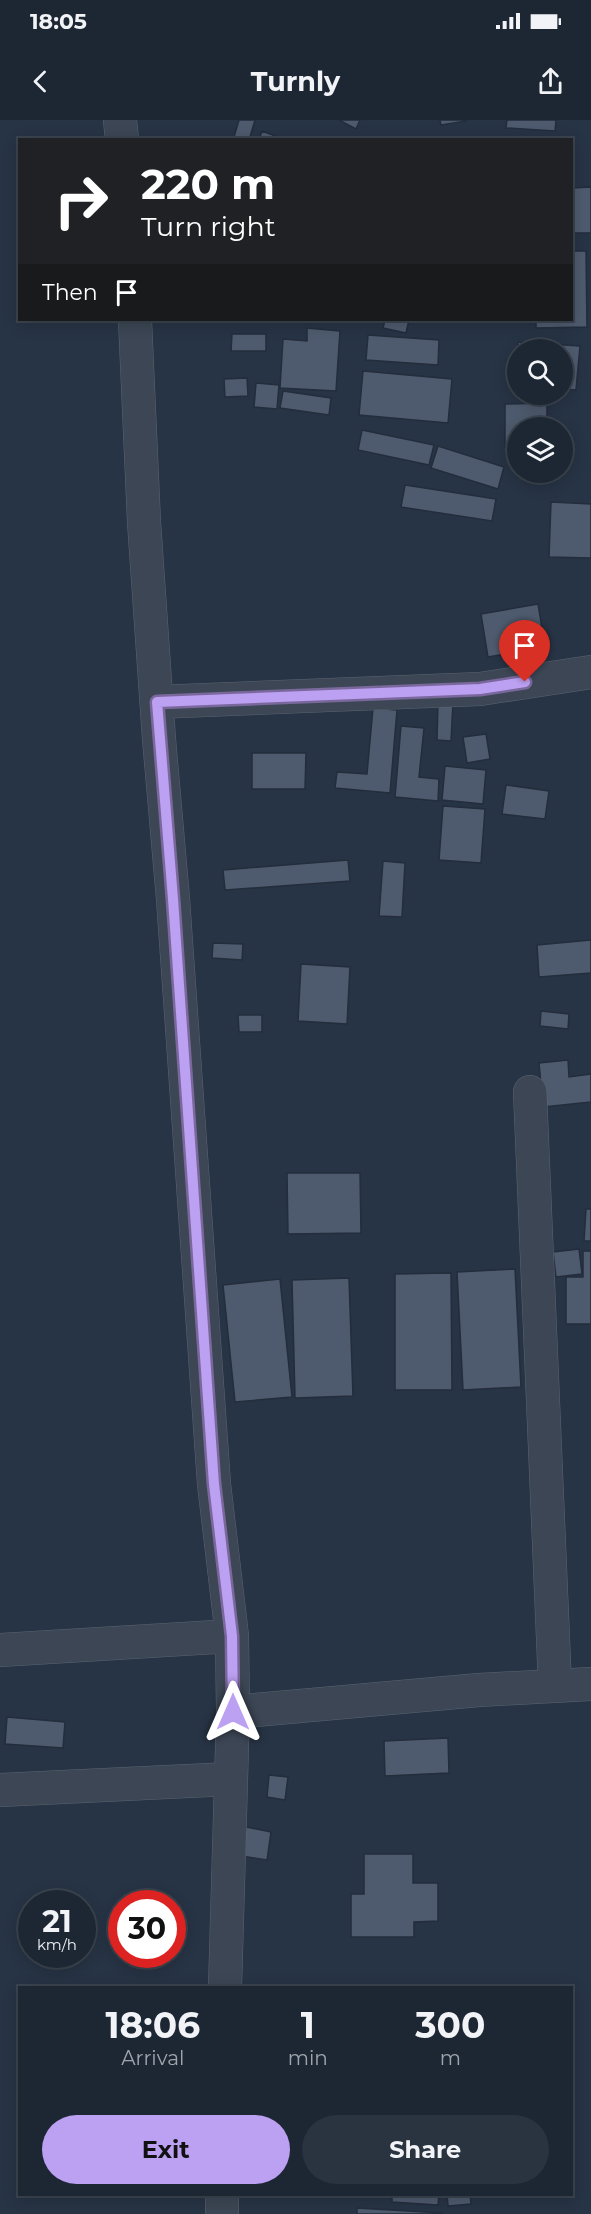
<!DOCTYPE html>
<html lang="en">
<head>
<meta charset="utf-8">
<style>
  body { margin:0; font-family:Montserrat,sans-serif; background:#2a3340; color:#f1f3f6; height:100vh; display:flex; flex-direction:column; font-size:22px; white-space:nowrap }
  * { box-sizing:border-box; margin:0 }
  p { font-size:20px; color:#a0a5ac }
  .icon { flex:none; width:33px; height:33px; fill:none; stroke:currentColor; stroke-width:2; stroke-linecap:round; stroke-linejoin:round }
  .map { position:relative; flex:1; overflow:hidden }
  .drawer { position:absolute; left:18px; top:1866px; width:555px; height:210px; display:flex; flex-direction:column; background:#1d2734; border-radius:0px; box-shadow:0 3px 15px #0003,0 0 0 2px #3b444f }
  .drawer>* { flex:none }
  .guide { position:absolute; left:18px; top:18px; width:555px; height:183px; border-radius:0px; box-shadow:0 3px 15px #0003,0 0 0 2px #3b444f; background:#202124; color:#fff; overflow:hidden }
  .buttons { position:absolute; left:507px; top:219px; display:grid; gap:12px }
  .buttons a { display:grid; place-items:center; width:66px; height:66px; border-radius:50%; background:#1d2734; box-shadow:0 3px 15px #0003,0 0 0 2px #3b444f; font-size:30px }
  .speed { position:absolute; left:18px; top:1770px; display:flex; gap:12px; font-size:30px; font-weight:700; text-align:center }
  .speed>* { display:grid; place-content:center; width:78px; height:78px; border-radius:50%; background:#1d2734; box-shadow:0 3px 15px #0003,0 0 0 2px #3b444f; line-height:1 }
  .speed small { font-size:15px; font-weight:400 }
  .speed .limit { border:9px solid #d22; background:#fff; color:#111 }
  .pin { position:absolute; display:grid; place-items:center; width:51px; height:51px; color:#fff; margin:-62px -26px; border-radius:50% 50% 50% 0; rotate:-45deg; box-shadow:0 0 6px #0007 }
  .pin .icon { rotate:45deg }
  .me { position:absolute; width:66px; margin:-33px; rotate:0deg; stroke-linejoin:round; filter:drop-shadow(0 0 4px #0008) }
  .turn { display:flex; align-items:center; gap:21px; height:126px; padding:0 24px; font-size:27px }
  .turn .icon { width:78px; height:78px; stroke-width:2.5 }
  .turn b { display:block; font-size:42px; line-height:51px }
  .then { display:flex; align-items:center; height:57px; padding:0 24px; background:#0003; gap:12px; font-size:22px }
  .eta { display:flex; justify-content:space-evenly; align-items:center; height:102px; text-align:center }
  .eta b { font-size:36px; font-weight:700; line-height:42px }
  .button { display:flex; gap:12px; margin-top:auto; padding:12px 24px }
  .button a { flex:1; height:69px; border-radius:36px; background:#bca0f2; color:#111; font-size:24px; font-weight:700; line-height:69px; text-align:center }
  .button a+a { background:#2a3340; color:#f1f3f6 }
  .status { display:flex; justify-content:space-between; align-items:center; height:42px; padding:0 30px; background:#1d2734; direction:ltr }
  .status svg { height:16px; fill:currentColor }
  header { display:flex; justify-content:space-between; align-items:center; height:78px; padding:0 24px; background:#1d2734; font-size:27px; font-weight:700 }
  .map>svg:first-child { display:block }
  .building { fill:#4e5b6e; stroke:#232d3c; stroke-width:1.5 }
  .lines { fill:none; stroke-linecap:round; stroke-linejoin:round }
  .minor-casing { stroke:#5b6471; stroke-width:34 }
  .minor { stroke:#3c4654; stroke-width:33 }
  .route-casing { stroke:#7a689d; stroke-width:15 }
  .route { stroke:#bca0f2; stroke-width:10 }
</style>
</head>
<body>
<div class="status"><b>18:05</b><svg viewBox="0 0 49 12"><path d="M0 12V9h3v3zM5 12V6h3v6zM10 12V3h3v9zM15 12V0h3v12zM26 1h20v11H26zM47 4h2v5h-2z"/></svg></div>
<header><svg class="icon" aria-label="back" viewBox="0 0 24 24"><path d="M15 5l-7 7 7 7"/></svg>Turnly<svg class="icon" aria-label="share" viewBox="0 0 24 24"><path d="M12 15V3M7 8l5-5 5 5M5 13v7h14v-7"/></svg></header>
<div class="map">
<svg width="591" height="2094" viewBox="0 0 591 2094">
  <rect width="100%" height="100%" fill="#273445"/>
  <path class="building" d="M239,0H255L249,20L234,17Z
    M339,0H360L356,9Z
    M440,0H465L466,1L441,5Z
    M507,0H556L555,11L506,8Z
    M262,11L286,20H259Z
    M591,67V113H572V68Z
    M572,131H586L587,207L536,208V200H572Z
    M385,200H409L406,213L383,208Z
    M307,208L340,211L336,271L280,268L283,219L307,221Z
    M232,214H266V231H231Z
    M368,215L439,220L438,245L366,240Z
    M518,222L580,226L576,270L562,269V230H518Z
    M363,251L452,259L448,303L359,295Z
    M247,258L248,276L225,277L224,259Z
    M256,263L279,265L277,289L254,287Z
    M283,271L331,278L329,295L280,288Z
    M547,283V308H518V327H505V284Z
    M362,310L434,325L429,345L358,330Z
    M438,326L504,347L498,369L431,348Z
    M405,365L496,379L492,401L401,387Z
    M551,382L591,384V438L549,437Z
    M538,484L545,527L488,537L481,494Z
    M438,582L453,583L451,621L437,620Z
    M373,588L397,590L390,673L335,668L337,652L367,654Z
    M401,606L424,608L419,657L439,659L438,681L395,677Z
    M486,614L490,639L467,643L463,617Z
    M252,633H306L305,669H252Z
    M445,646L486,650L483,684L442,680Z
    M506,665L549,671L545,699L502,694Z
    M443,686L485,689L481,743L439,740Z
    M348,740L350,761L225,770L223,750Z
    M383,741L405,743L402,797L379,796Z
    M591,820V853L539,857L537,825Z
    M213,823L243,824L242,840L212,838Z
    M301,844L350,847L347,904L298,901Z
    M541,891L569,894L568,909L540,906Z
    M238,895H262V912H239Z
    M568,940L569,957L591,954V982L543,987L539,943Z
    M287,1053H360L361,1113L288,1114Z
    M586,1089H591V1121H584Z
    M579,1129L582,1154L556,1157L553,1132Z
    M583,1131H591V1204H566V1157H583Z
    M515,1149L521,1267L463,1270L457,1152Z
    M451,1153L452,1270H395V1154Z
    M349,1158L353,1276L295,1278L292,1160Z
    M280,1159L292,1277L235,1282L223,1165Z
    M7,1597L65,1602L63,1628L5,1624Z
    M448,1618L449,1653L385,1656L384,1621Z
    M269,1655L288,1657L285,1680L267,1677Z
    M246,1707L271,1712L267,1740L241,1736Z
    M364,1734H413V1763H438V1801L414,1802V1817H351V1774H364Z
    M392,2074H439L438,2085L392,2082Z
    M447,2074H470L471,2084L448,2086Z
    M357,2088L442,2093V2094H357Z"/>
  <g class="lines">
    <g class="minor-casing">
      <path id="minor" d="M120,0L122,20
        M135,200L144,402L159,619L173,779L214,1364L232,1516L233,1592L225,1868
        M157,582L480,569L591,552
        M530,972L555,1566
        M0,1530L232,1516
        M233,1592L479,1570L591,1564
        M0,1670L230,1659
        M222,2094V2074"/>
    </g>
    <use href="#minor" class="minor"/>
  </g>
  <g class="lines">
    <g class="route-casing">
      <path id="route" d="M233,1592L232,1516L214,1364L173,779L157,582L480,569L525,562"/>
    </g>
    <use href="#route" class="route"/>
  </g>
</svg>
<div class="buttons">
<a><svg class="icon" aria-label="search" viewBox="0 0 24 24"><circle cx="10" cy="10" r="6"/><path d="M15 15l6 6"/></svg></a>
<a><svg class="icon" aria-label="layers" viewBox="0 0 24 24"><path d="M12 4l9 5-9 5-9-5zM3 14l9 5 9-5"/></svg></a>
</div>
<div class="speed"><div>21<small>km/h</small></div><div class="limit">30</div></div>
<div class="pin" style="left:525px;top:562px;background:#d93025"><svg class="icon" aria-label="arrive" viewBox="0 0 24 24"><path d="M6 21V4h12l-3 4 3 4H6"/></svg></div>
<svg class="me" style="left:233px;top:1592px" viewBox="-20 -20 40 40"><path d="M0-17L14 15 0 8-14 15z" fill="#bca0f2" stroke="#fff" stroke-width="4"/></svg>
<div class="guide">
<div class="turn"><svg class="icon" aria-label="right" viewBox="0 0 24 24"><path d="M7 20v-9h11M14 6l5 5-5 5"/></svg><div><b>220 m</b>Turn right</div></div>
<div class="then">Then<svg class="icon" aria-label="arrive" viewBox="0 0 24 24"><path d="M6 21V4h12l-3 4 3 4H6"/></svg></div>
</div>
<section class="drawer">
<div class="eta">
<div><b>18:06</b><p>Arrival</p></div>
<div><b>1</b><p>min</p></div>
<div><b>300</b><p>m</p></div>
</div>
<div class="button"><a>Exit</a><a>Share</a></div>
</section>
</div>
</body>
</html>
